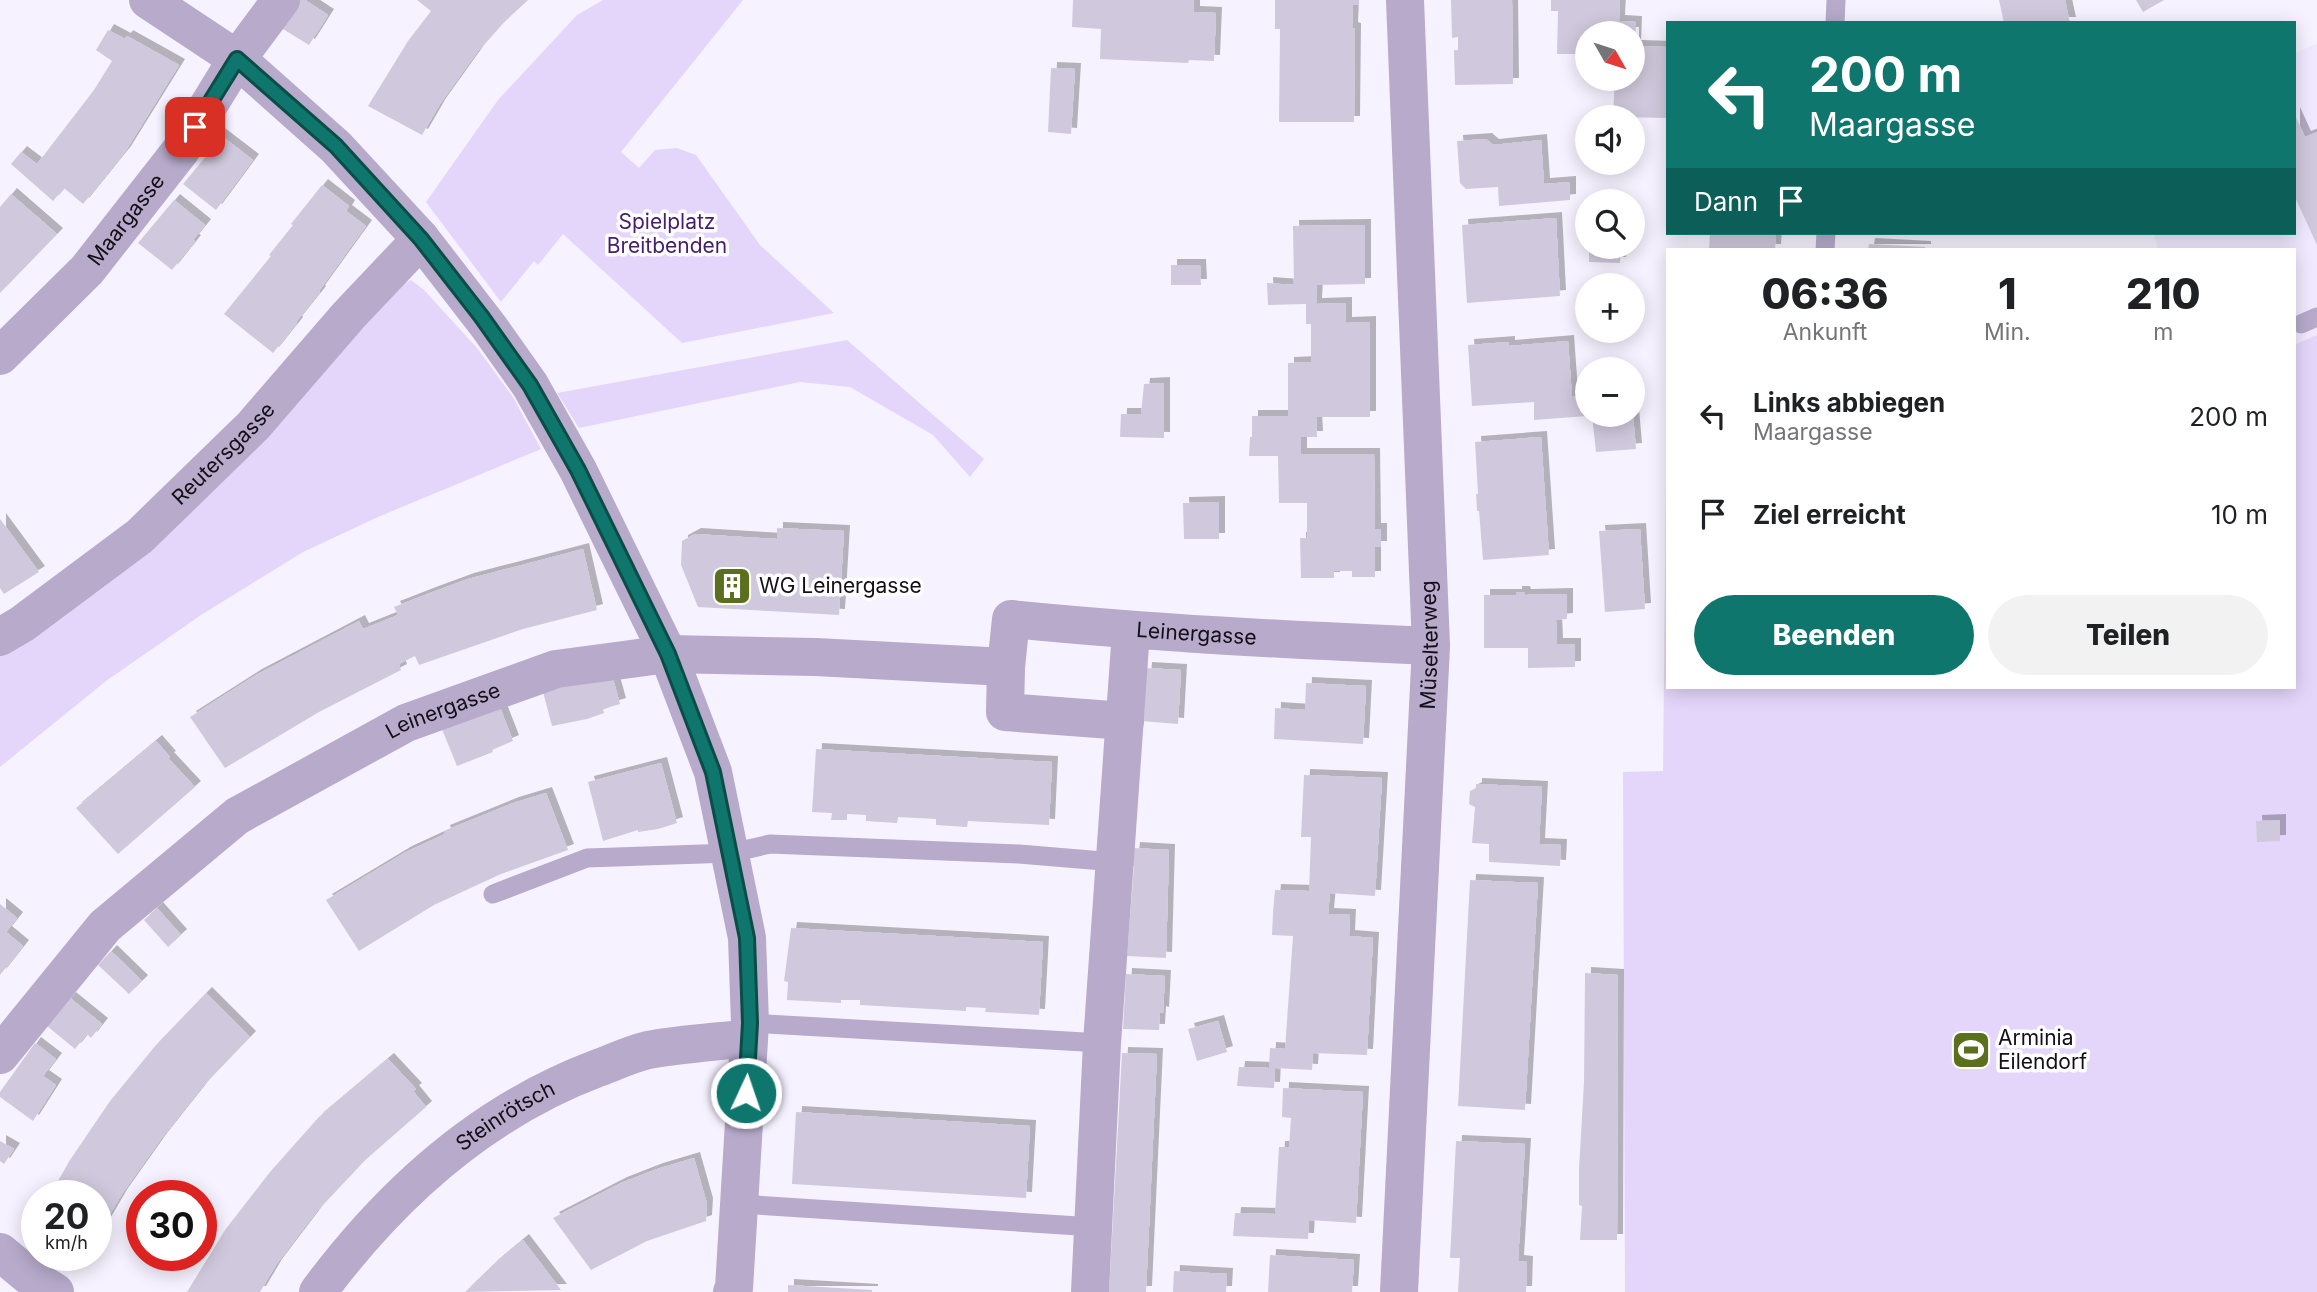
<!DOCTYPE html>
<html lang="de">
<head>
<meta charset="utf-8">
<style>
  body { margin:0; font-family:Inter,sans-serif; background:#f2f2f2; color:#202124; height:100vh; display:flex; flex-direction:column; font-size:26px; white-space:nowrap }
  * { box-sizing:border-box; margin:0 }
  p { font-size:23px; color:#757577 }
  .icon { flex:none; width:38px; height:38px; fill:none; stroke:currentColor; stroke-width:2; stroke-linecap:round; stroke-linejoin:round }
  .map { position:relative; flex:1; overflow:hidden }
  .details { position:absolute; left:1666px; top:248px; width:630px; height:441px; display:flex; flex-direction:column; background:#fff; border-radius:0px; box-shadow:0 4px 18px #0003 }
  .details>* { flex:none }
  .top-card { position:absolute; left:1666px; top:21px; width:630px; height:214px; border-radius:0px; box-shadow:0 4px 18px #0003; background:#0f766e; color:#fff; overflow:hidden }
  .needle { width:46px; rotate:129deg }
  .controls { position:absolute; left:1575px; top:21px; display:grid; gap:14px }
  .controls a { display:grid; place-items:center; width:70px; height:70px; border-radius:50%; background:#fff; box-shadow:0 4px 18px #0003; font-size:35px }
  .speed { position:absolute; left:21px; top:1180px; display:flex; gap:14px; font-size:35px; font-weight:700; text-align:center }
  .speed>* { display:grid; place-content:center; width:91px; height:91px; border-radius:50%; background:#fff; box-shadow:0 4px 18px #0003; line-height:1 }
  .speed small { font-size:18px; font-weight:400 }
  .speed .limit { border:10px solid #d22; background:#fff; color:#111 }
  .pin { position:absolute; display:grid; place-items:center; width:60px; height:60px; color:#fff; margin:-30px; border-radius:14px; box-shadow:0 4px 10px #0006 }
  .me { position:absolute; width:77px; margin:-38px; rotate:3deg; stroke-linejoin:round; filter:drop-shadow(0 0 5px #0008) }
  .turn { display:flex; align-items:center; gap:24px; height:147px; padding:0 28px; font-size:32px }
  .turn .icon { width:91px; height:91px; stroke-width:2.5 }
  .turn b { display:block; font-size:49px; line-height:60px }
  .then { display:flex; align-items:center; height:66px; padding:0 28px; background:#0003; gap:14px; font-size:26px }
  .eta { display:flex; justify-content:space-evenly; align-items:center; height:119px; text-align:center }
  .eta b { font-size:42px; font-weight:800; line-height:49px }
  .cta { display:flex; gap:14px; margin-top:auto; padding:14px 28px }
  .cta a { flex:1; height:80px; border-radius:42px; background:#0f766e; color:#fff; font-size:28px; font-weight:800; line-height:80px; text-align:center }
  .cta a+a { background:#f2f2f2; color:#202124 }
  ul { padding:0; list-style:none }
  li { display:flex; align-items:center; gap:21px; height:98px; padding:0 28px }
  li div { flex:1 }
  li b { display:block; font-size:26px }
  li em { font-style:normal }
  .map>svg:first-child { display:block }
  .built { fill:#f1e9ff }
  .green { fill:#e4d6fb }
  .building { fill:#d0c9dd; filter:url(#shadow) }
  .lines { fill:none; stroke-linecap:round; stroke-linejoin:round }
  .lane { stroke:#b7aacb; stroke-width:19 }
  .street { stroke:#b7aacb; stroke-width:38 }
  .route-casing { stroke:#0a4d48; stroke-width:18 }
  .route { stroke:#0f766e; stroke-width:12 }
  .labels { text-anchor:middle; stroke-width:7; stroke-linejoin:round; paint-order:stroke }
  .street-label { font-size:21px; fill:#120f16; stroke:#fff }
  .park-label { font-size:21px; fill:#471d70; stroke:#fff }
  .poi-label { font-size:21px; fill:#120f16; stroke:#fff; text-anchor:start }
</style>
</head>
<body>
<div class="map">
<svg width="2317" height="1292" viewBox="0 0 2317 1292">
  <defs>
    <filter id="shadow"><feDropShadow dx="6" dy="-6" stdDeviation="0" flood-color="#0004"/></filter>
  </defs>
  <rect width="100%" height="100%" fill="#f7f2ff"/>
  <path class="built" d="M2317,43V335L2294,345V250H2158L2154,233H2294V54Z"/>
  <path class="green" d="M603,0H743L621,152L639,168L655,150L677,148L696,155L760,245L834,313L682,343L563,234L538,265L534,261L501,302L426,202L498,100L577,15Z
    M411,280L424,290L477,348L513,397L541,449L378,517L303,552L201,615L106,681L0,767V654L394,288Z
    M2317,335V1292H1625L1623,772L1663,771L1667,379L1668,688H2294V345Z
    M847,340L984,459L970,477L933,435L850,387L800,382L579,428L557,393Z"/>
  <path class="building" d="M295,0H305L328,15L309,45L278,26Z
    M417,0H528L500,26L478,51L440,104L422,135L368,106L408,41L431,11Z
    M1073,0H1194V12L1216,13L1214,61L1189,60L1188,63L1100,59L1101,29L1072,27Z
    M1275,0H1359V4L1353,5L1352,28L1355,29L1354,122H1279L1280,29H1275Z
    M1451,0H1512L1513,84L1455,85L1454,50H1458V37L1452,38Z
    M1551,0H1620L1619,21L1636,22L1635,46L1668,47V118L1613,117L1615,79H1633V33H1587V54H1557L1558,11H1551Z
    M1999,0H2065L2070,23H2004Z
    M2136,0H2164L2143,12Z
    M108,30L125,39L127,36L179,65L125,152L83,204L64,188L53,201L11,164L21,152L37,164L94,90L112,61L96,50Z
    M1051,68L1075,69L1071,134L1048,132Z
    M2294,113L2305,137L2317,132V245L2294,195Z
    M219,134L253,160L216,210L183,184L207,155V144Z
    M1486,139L1493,145L1541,140L1544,184L1570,182V200L1499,206L1498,187L1466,189L1460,183L1457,141Z
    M322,185L349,206L346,211L366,226L319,291L320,292L296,322L297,323L273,353L224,314L271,256L269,255L293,225L291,224Z
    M11,194L57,234L0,293V207Z
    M174,200L205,225L193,240L195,241L172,270L138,243Z
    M1556,218L1560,296L1467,303L1462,225Z
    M1365,225V284L1317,285L1316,304L1346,303V323L1370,322V417H1316L1317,437H1301V454H1374L1375,529H1381V547H1375V577H1352V571H1334V578H1301L1300,538H1307V503H1279L1278,456H1249L1250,437H1252V416H1288V363L1311,362V324H1306V304L1268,305L1267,283L1294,285L1293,226Z
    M1710,233H1776L1775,250H1709Z
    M1869,244L1925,247V250H1868Z
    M1589,247H1621L1620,263L1589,262Z
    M1171,265H1200L1201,285H1171Z
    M1568,341L1572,397L1587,396V416L1534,420V402L1472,406L1468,345L1509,342V346Z
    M1164,383V438L1120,437L1121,414H1141L1144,384Z
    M1592,415H1633L1636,449L1596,452Z
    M1541,437L1549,555L1483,560L1479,511H1477L1476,494H1478L1475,442Z
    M1219,502V539H1184L1183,503Z
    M0,519L39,572L4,594L0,588Z
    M777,528L844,531L839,615L698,607L681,565L682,541L695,534L777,539Z
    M1640,529L1645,609L1605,612L1599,531Z
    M583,549L597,610L523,629L419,665L415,656L399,664L401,670L319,712L225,768L190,717L256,675L359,621L363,629L398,615L394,607L430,593L468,579Z
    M1516,592H1524L1525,595L1567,594V619L1556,620L1557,644H1575V667L1528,668V648H1484V595H1516Z
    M1146,668L1181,670L1178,724L1142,721Z
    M611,672L620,704L603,709L604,713L587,719L552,726L543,692Z
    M1306,683L1366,686L1363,744L1274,739L1275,708L1305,710Z
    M499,705L513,741L492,750L493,752L457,766L441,727Z
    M156,741L170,757L168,758L195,787L118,854L76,808Z
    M816,749L1052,762L1049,825L968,821L967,827L936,825V819L898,817L897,823L866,821V815L847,814V820H831L832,813L812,812Z
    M661,763L677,823L658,829L638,832V830L603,841L588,782Z
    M1304,775L1382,778L1375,896L1330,893L1328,914L1350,915L1349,936L1373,938L1367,1055L1313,1053L1312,1070L1275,1068L1274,1088L1237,1086L1239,1067L1269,1068L1270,1048L1285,1049L1293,936L1272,935L1273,912L1275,890L1309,891L1311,837H1301Z
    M1476,784L1542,787L1539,844L1561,845L1560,866L1489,862V844L1472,843L1475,807L1469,804L1470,791L1476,788Z
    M546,793L568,850L501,874L434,905L359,951L326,900L406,852L445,834L444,831L513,803Z
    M2280,820V841L2257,842L2256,821Z
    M1134,848L1169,850L1166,958L1127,956L1134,866H1132Z
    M1470,880L1538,883L1525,1110L1458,1106Z
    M0,904L17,918L6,932L23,946L0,975Z
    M157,908L181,935L168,947L144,920Z
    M791,928L1043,942L1039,1015L985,1012L986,1008L966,1007V1011L860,1005V1000H841V1003L787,1000L788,982L784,981Z
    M111,951L142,981L129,994L98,965Z
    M1585,973L1618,975L1617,1240H1580L1582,1206L1579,1205V1169L1584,1082Z
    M1126,974L1165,976L1163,1013L1160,1012L1159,1030L1123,1029Z
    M206,993L250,1037L203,1086L161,1139L122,1194L96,1238V1195H50L70,1160L110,1101L156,1045Z
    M70,998L102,1024L91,1038L87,1034L75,1049L47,1026Z
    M1218,1021L1227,1052L1197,1061L1188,1029Z
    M35,1043L56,1059L43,1076L56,1085L33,1121L0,1097V1092Z
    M1122,1053L1157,1054L1146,1292H1109Z
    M388,1059L416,1089L413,1091L426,1107L363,1162L317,1211L276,1265L260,1292H187L225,1230L270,1172L319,1117Z
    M1283,1088L1363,1092L1356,1223L1309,1220L1308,1239L1233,1236L1235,1213L1275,1214L1279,1147H1289L1291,1118L1282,1117Z
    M796,1112L1030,1126L1026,1198L792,1184Z
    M0,1141L14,1149L4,1164L0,1161Z
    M1456,1141L1525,1144L1518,1261L1527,1262L1526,1292H1458L1460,1258H1450Z
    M694,1158L707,1204L706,1221L647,1241L591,1270L553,1218L621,1183L657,1169Z
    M523,1240L561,1290L465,1292L493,1265Z
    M1270,1255L1354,1260L1352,1292H1268Z
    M1174,1271L1227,1274L1226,1292H1173Z
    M788,1285L872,1290V1292H788Z"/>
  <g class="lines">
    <path class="lane" d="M1835,23L1836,0
      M1825,250L1826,233
      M2301,324L2317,317
      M493,894L587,858L731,853L770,844L1019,854L1115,862
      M750,1023L1102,1043
      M740,1204L1094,1227"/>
    <g class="street">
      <path d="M148,0L237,59L336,147L421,239L489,327L530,385L578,470L668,654L713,772L747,938L750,1023L734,1288L732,1292"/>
      <path id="s1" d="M0,356L87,270L181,150L237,59L281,0"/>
      <path id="s2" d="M0,637L22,624L140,536L253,426L349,315L421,239"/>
      <path d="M1006,667L1005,712L1125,721"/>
      <path id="s3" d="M0,1055L105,926L237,816L406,723L556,669L668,654L816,657L1006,667L1011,619C1151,633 1290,640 1431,646"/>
      <path d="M0,1252L29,1276L55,1292"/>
      <path id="s4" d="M318,1292C390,1195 483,1111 598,1068C614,1062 631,1054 648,1050C681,1044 715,1042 749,1038"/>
      <path d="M1090,1292L1102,1043L1131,631"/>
      <path id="s5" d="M1399,1292L1431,646L1405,0"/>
    </g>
  </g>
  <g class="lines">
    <g class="route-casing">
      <path id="route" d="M195,127L237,59L336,146L421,239L481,316L530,385L578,470L668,654L713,772L747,938L750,1023L746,1093"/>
    </g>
    <use href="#route" class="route"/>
  </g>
  <defs>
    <g id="building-square" transform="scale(2.0125)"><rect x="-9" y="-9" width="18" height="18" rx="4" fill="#5b701f" stroke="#fff"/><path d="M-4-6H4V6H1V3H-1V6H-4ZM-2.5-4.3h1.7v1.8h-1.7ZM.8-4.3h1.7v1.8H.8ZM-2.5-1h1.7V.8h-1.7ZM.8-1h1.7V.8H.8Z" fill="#fff"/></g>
    <g id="stadium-square" transform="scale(2.0125)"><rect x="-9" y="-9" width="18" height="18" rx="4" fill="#5b701f" stroke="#fff"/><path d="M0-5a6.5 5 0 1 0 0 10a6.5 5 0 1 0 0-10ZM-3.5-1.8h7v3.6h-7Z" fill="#fff"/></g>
  </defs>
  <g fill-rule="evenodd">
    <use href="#building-square" x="732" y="586"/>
    <use href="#stadium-square" x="1971" y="1050"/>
  </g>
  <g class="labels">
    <g class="street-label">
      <text dy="7" stroke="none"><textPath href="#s1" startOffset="186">Maargasse</textPath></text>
      <text dy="7" stroke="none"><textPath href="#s2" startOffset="290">Reutersgasse</textPath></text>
      <text dy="7" stroke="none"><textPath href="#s3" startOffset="1376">Leinergasse</textPath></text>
      <text dy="7" stroke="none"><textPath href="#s5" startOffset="648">Müselterweg</textPath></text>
      <text dy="7" stroke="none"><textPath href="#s3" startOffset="570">Leinergasse</textPath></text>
      <text dy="7" stroke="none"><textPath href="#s4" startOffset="259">Steinrötsch</textPath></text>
    </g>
    <g class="park-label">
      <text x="667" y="229">Spielplatz<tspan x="667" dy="24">Breitbenden</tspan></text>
    </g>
    <g class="poi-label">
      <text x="759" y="593">WG Leinergasse</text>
      <text x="1998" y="1045">Arminia<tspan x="1998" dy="24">Eilendorf</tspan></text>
    </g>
  </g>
</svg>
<div class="controls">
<a><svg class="needle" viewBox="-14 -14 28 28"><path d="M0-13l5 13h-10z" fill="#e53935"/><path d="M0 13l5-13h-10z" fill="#757577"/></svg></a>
<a><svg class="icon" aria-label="sound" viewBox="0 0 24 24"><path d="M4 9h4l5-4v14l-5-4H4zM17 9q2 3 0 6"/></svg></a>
<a><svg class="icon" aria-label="search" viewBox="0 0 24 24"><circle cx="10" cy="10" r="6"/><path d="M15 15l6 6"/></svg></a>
<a>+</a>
<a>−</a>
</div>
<div class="speed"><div>20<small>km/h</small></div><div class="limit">30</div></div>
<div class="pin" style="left:195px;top:127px;background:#d93025"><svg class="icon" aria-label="arrive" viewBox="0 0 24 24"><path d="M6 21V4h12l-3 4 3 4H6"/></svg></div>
<svg class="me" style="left:746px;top:1093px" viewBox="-20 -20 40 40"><circle r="17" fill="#0f766e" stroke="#fff" stroke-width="3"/><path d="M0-11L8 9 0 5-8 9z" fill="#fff"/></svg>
<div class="top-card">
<div class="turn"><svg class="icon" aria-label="left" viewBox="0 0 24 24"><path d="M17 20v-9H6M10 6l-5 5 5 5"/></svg><div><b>200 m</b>Maargasse</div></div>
<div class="then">Dann<svg class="icon" aria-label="arrive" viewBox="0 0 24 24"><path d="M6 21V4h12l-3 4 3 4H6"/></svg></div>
</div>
<section class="details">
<div class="eta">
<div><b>06:36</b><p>Ankunft</p></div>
<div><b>1</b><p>Min.</p></div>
<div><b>210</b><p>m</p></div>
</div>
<ul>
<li><svg class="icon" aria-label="left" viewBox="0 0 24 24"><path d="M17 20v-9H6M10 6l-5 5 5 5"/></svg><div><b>Links abbiegen</b><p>Maargasse</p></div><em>200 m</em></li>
<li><svg class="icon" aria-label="arrive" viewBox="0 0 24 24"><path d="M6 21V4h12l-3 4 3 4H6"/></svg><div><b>Ziel erreicht</b></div><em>10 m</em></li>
</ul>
<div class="cta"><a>Beenden</a><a>Teilen</a></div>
</section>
</div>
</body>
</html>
